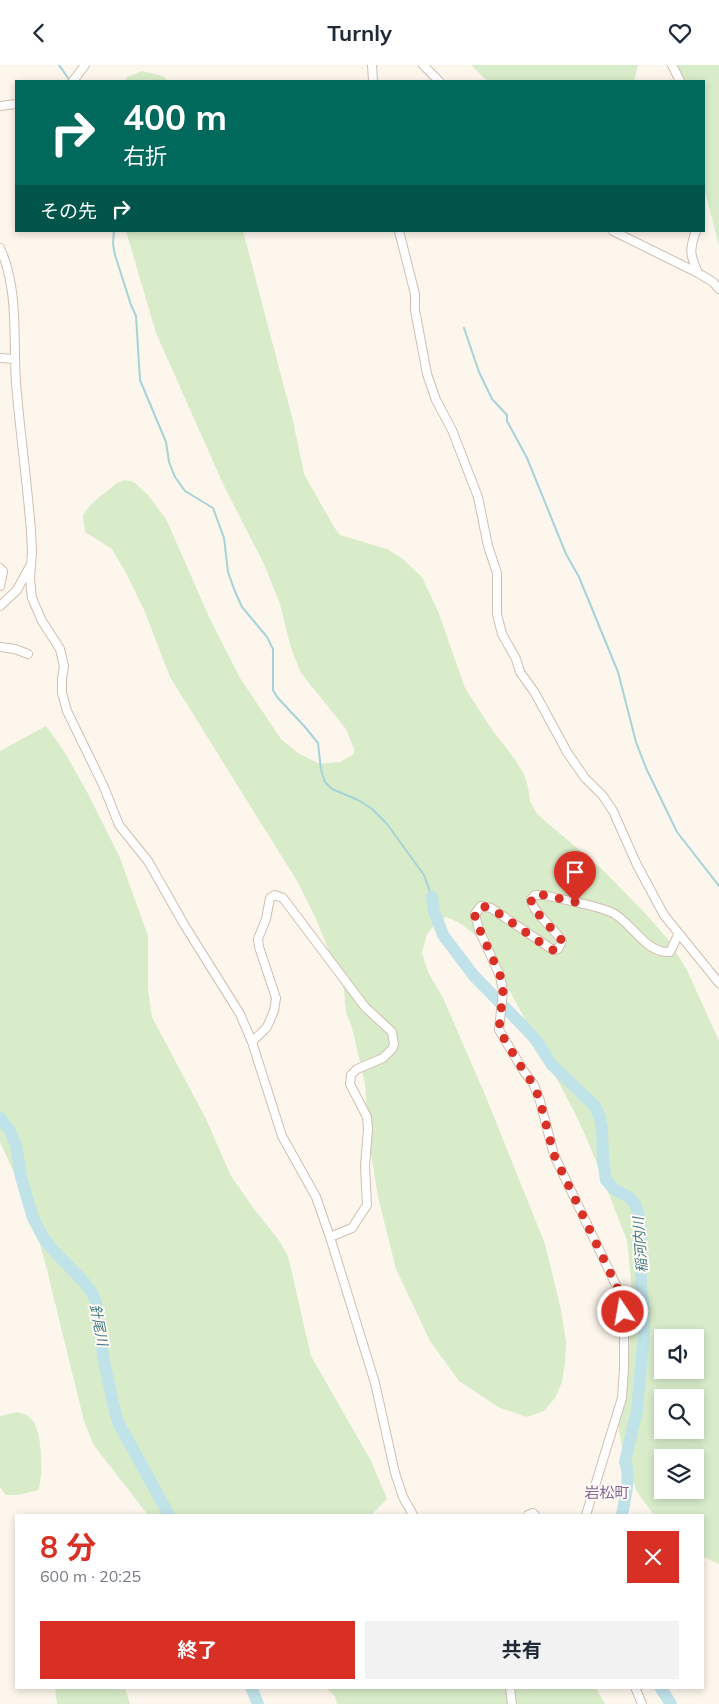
<!DOCTYPE html>
<html lang="ja">
<head>
<meta charset="utf-8">
<style>
  body { margin:0; font-family:Mulish,"Noto Sans JP",sans-serif; background:#f2f2f3; color:#1f2937; height:100vh; display:flex; flex-direction:column; font-size:19px; white-space:nowrap }
  * { box-sizing:border-box; margin:0 }
  p { font-size:16px; color:#747a83 }
  .icon { flex:none; width:28px; height:28px; fill:none; stroke:currentColor; stroke-width:2; stroke-linecap:round; stroke-linejoin:round }
  .map { position:relative; flex:1; overflow:hidden }
  .sheet { position:absolute; left:15px; top:1449px; width:689px; height:175px; display:flex; flex-direction:column; background:#fff; border-radius:0px; box-shadow:0 2px 8px #0003 }
  .sheet>* { flex:none }
  .guide { position:absolute; left:15px; top:15px; width:690px; height:152px; border-radius:0px; box-shadow:0 2px 8px #0003; background:#00695c; color:#fff; overflow:hidden }
  .tools { position:absolute; left:654px; top:1264px; display:grid; gap:10px }
  .tools a { display:grid; place-items:center; width:50px; height:50px; border-radius:0px; background:#fff; box-shadow:0 2px 8px #0003; font-size:25px }
  .pin { position:absolute; display:grid; place-items:center; width:42px; height:42px; color:#fff; margin:-51px -21px; border-radius:50% 50% 50% 0; rotate:-45deg; box-shadow:0 0 5px #0007 }
  .pin .icon { rotate:45deg }
  .me { position:absolute; width:55px; margin:-28px; rotate:348deg; stroke-linejoin:round; filter:drop-shadow(0 0 4px #0008) }
  .turn { display:flex; align-items:center; gap:18px; height:105px; padding:0 25px; font-size:22px }
  .turn .icon { width:65px; height:65px; stroke-width:2.5 }
  .turn b { display:block; font-size:35px; line-height:42px }
  .then { display:flex; align-items:center; height:48px; padding:0 25px; background:#0003; gap:10px; font-size:19px }
  .round { display:grid; place-items:center; flex:none; width:52px; height:52px; border-radius:0px; background:#f2f2f3 }
  .summary { display:flex; align-items:center; justify-content:space-between; height:85px; padding:0 25px }
  h1 { font-size:30px; font-weight:700; line-height:38px; color:#d93025 }
  .cta { display:flex; gap:10px; margin-top:auto; padding:10px 25px }
  .cta a { flex:1; height:58px; border-radius:0px; background:#d93025; color:#fff; font-size:20px; font-weight:700; line-height:58px; text-align:center }
  .cta a+a { background:#f2f2f3; color:#1f2937 }
  header { display:flex; justify-content:space-between; align-items:center; height:65px; padding:0 25px; background:#fff; font-size:22px; font-weight:700 }
  .map>svg:first-child { display:block }
  .green { fill:#d8ecc9; fill-rule:evenodd }
  .lines { fill:none; stroke-linecap:round; stroke-linejoin:round }
  .stream { stroke:#a5d3da; stroke-width:2 }
  .river { stroke:#bfe3e8; stroke-width:12 }
  .street-casing { stroke:#d1beb0; stroke-width:10 }
  .street { stroke:#fff; stroke-width:8 }
  .route { stroke:#d93025; stroke-width:9; stroke-dasharray:0 16.2 }
  .labels { text-anchor:middle; stroke-width:4; stroke-linejoin:round; paint-order:stroke }
  .water-label { font-size:14px; font-style:italic; fill:#437c86; stroke:#fffaf3 }
  .quarter-label { font-size:15px; fill:#846695; stroke:#fffaf3 }
</style>
</head>
<body>
<header><svg class="icon" aria-label="back" viewBox="0 0 24 24"><path d="M15 5l-7 7 7 7"/></svg>Turnly<svg class="icon" aria-label="heart" viewBox="0 0 24 24"><path d="M12 20l-8-8c-3-5 5-10 8-4 3-6 11-1 8 4z"/></svg></header>
<div class="map">
<svg width="719" height="1639" viewBox="0 0 719 1639">
  <rect width="100%" height="100%" fill="#fdf6ec"/>
  <path class="green" d="M471,0H638L634,16H487Z
    M672,0H719V181L704,122V16H675Z
    M142,6L163,11L168,16H125L127,12Z
    M126,166H243L293,356L304,409L334,462L340,470L387,484L403,494L422,512L438,546L465,623L493,666L514,693L524,709L528,722L530,736L537,749L603,805L643,846L667,873L687,905L719,976V1499L703,1492L702,1450H654L637,1427L624,1390L619,1366L618,1329L628,1293L631,1258L632,1226L627,1175L587,1074L575,1048L489,887C476,870 466,859 446,852L439,855L427,869L422,888L428,907L443,933L486,1032L545,1179L561,1245L566,1277L565,1297L562,1317L555,1333L544,1346L527,1352L498,1342L459,1316L430,1276L396,1204L378,1132L369,1076L365,1019L352,963L346,947L344,925L317,856L297,816L170,612L145,547L126,508L112,484L85,467L83,450L91,439L117,418L125,415L134,417L148,430L166,454L210,554L240,613L281,674L298,688L320,699L340,697L354,689V684L346,664L301,608L291,583L280,539L264,499L224,421L156,268ZM662,1272H695V1305H662ZM662,1332H695V1365H662ZM662,1392H695V1425H662Z
    M46,661L64,686L87,727L120,793L148,871V924L152,952L206,1054L231,1111L254,1144L278,1174L288,1191L311,1291L371,1396L387,1434L371,1450H148L93,1379L84,1356L47,1205L30,1143L0,1077V686Z
    M17,1347C23,1348 30,1351 33,1356C42,1368 44,1412 38,1425L18,1430H6L0,1422V1351Z
    M55,1623H125L130,1639H57Z
    M326,1623H596L605,1639H337L335,1631Z"/>
  <g class="lines">
    <path class="stream" d="M59,0L70,16
      M114,166L113,179L115,190L131,240L136,251L140,315L166,377L169,397L175,412L185,426L213,443L224,473L228,507L234,524L242,542L267,572L273,584V625L277,632L305,662L318,678L321,705L325,717L332,724L358,735L371,743L387,759L424,810L432,832
      M464,263L479,307L492,334L507,350V356L527,393L566,489L579,512L618,607L636,677L646,703L677,767L719,821"/>
    <path class="river" d="M432,832L434,846L443,870L474,911L523,961L536,975L552,1000L594,1040L599,1050L602,1063L603,1095L606,1115L614,1124L629,1132L635,1139L640,1155L641,1165V1221L644,1247V1270L637,1345L625,1397C631,1412 625,1434 622,1450
      M0,1053L10,1066L16,1080L21,1112L33,1153L43,1172L53,1185L84,1217L92,1228L96,1238L103,1291L113,1338L118,1357L169,1450
      M251,1622L258,1639
      M660,1622L671,1639"/>
    <g class="street-casing">
      <path id="street" d="M372,0L373,16
        M423,0L439,16
        M672,0L680,16
        M73,16L85,0
        M0,41L16,39
        M399,166L415,229V245L427,309L436,335L452,365L478,432L488,481L497,508V549L502,569L516,594L520,607L535,628L567,687L585,713L603,731L613,746L637,800L664,850L719,918
        M613,166L698,208L713,217L719,224
        M696,166C689,185 690,190 698,208
        M0,183C19,224 13,274 16,318C20,367 27,416 31,466L32,486L30,514L32,533L42,556L60,584L64,601L62,614V628L67,646L104,722L119,760L148,796L185,861L240,949L252,977L282,1071L316,1132L330,1172L375,1318L395,1408L403,1432L413,1450
        M0,293L15,294
        M0,503L3,506L0,521
        M0,541L17,525L30,501
        M0,582L15,584L28,589
        M252,977L267,962L274,946L276,933L259,882L258,874L266,854L270,833L275,830L283,833L365,942L392,967L394,979L392,984L383,993L357,1004L351,1010L350,1019L367,1052L368,1064L365,1101L367,1140L352,1163L330,1172
        M528,1450L533,1448L535,1450
        M586,1450L622,1333L624,1303V1258L621,1236L617,1222L554,1090L540,1036L534,1020L523,1005L499,965L503,926L500,911L479,865L475,849L481,841L491,843L553,885L558,884L562,876C554,863 532,847 531,834L535,830H544C563,835 597,840 613,848C632,858 646,889 670,887L679,868
        M510,1622L512,1639
        M635,1622L642,1639"/>
    </g>
    <use href="#street" class="street"/>
  </g>
  <g class="lines">
    <path class="route" d="M575,837L544,830H535L531,834C532,847 554,864 562,876L558,884L553,885L544,880L491,843L481,841L475,849V854L500,910L503,926L499,965L523,1005L534,1020L540,1036L554,1090L617,1222L623,1247"/>
  </g>
  <g class="labels">
    <g class="water-label">
      <text transform="translate(640 1180) rotate(-94)" y="5">稲河内川</text>
      <text transform="translate(99 1260) rotate(79)" y="5">針尾川</text>
    </g>
    <g class="quarter-label">
      <text x="607" y="1433">岩松町</text>
    </g>
  </g>
</svg>
<div class="tools">
<a><svg class="icon" aria-label="sound" viewBox="0 0 24 24"><path d="M4 9h4l5-4v14l-5-4H4zM17 9q2 3 0 6"/></svg></a>
<a><svg class="icon" aria-label="search" viewBox="0 0 24 24"><circle cx="10" cy="10" r="6"/><path d="M15 15l6 6"/></svg></a>
<a><svg class="icon" aria-label="layers" viewBox="0 0 24 24"><path d="M12 4l9 5-9 5-9-5zM3 14l9 5 9-5"/></svg></a>
</div>
<div class="pin" style="left:575px;top:837px;background:#d93025"><svg class="icon" aria-label="arrive" viewBox="0 0 24 24"><path d="M6 21V4h12l-3 4 3 4H6"/></svg></div>
<svg class="me" style="left:623px;top:1247px" viewBox="-20 -20 40 40"><circle r="17" fill="#d93025" stroke="#fff" stroke-width="3"/><path d="M0-11L8 9 0 5-8 9z" fill="#fff"/></svg>
<div class="guide">
<div class="turn"><svg class="icon" aria-label="right" viewBox="0 0 24 24"><path d="M7 20v-9h11M14 6l5 5-5 5"/></svg><div><b>400 m</b>右折</div></div>
<div class="then">その先<svg class="icon" aria-label="right" viewBox="0 0 24 24"><path d="M7 20v-9h11M14 6l5 5-5 5"/></svg></div>
</div>
<section class="sheet">
<div class="summary"><div><h1>8 分</h1><p>600 m · 20:25</p></div><a class="round" style="background:#d93025;color:#fff"><svg class="icon" aria-label="close" viewBox="0 0 24 24"><path d="M6 6l12 12M18 6L6 18"/></svg></a></div>
<div class="cta"><a>終了</a><a>共有</a></div>
</section>
</div>
</body>
</html>
